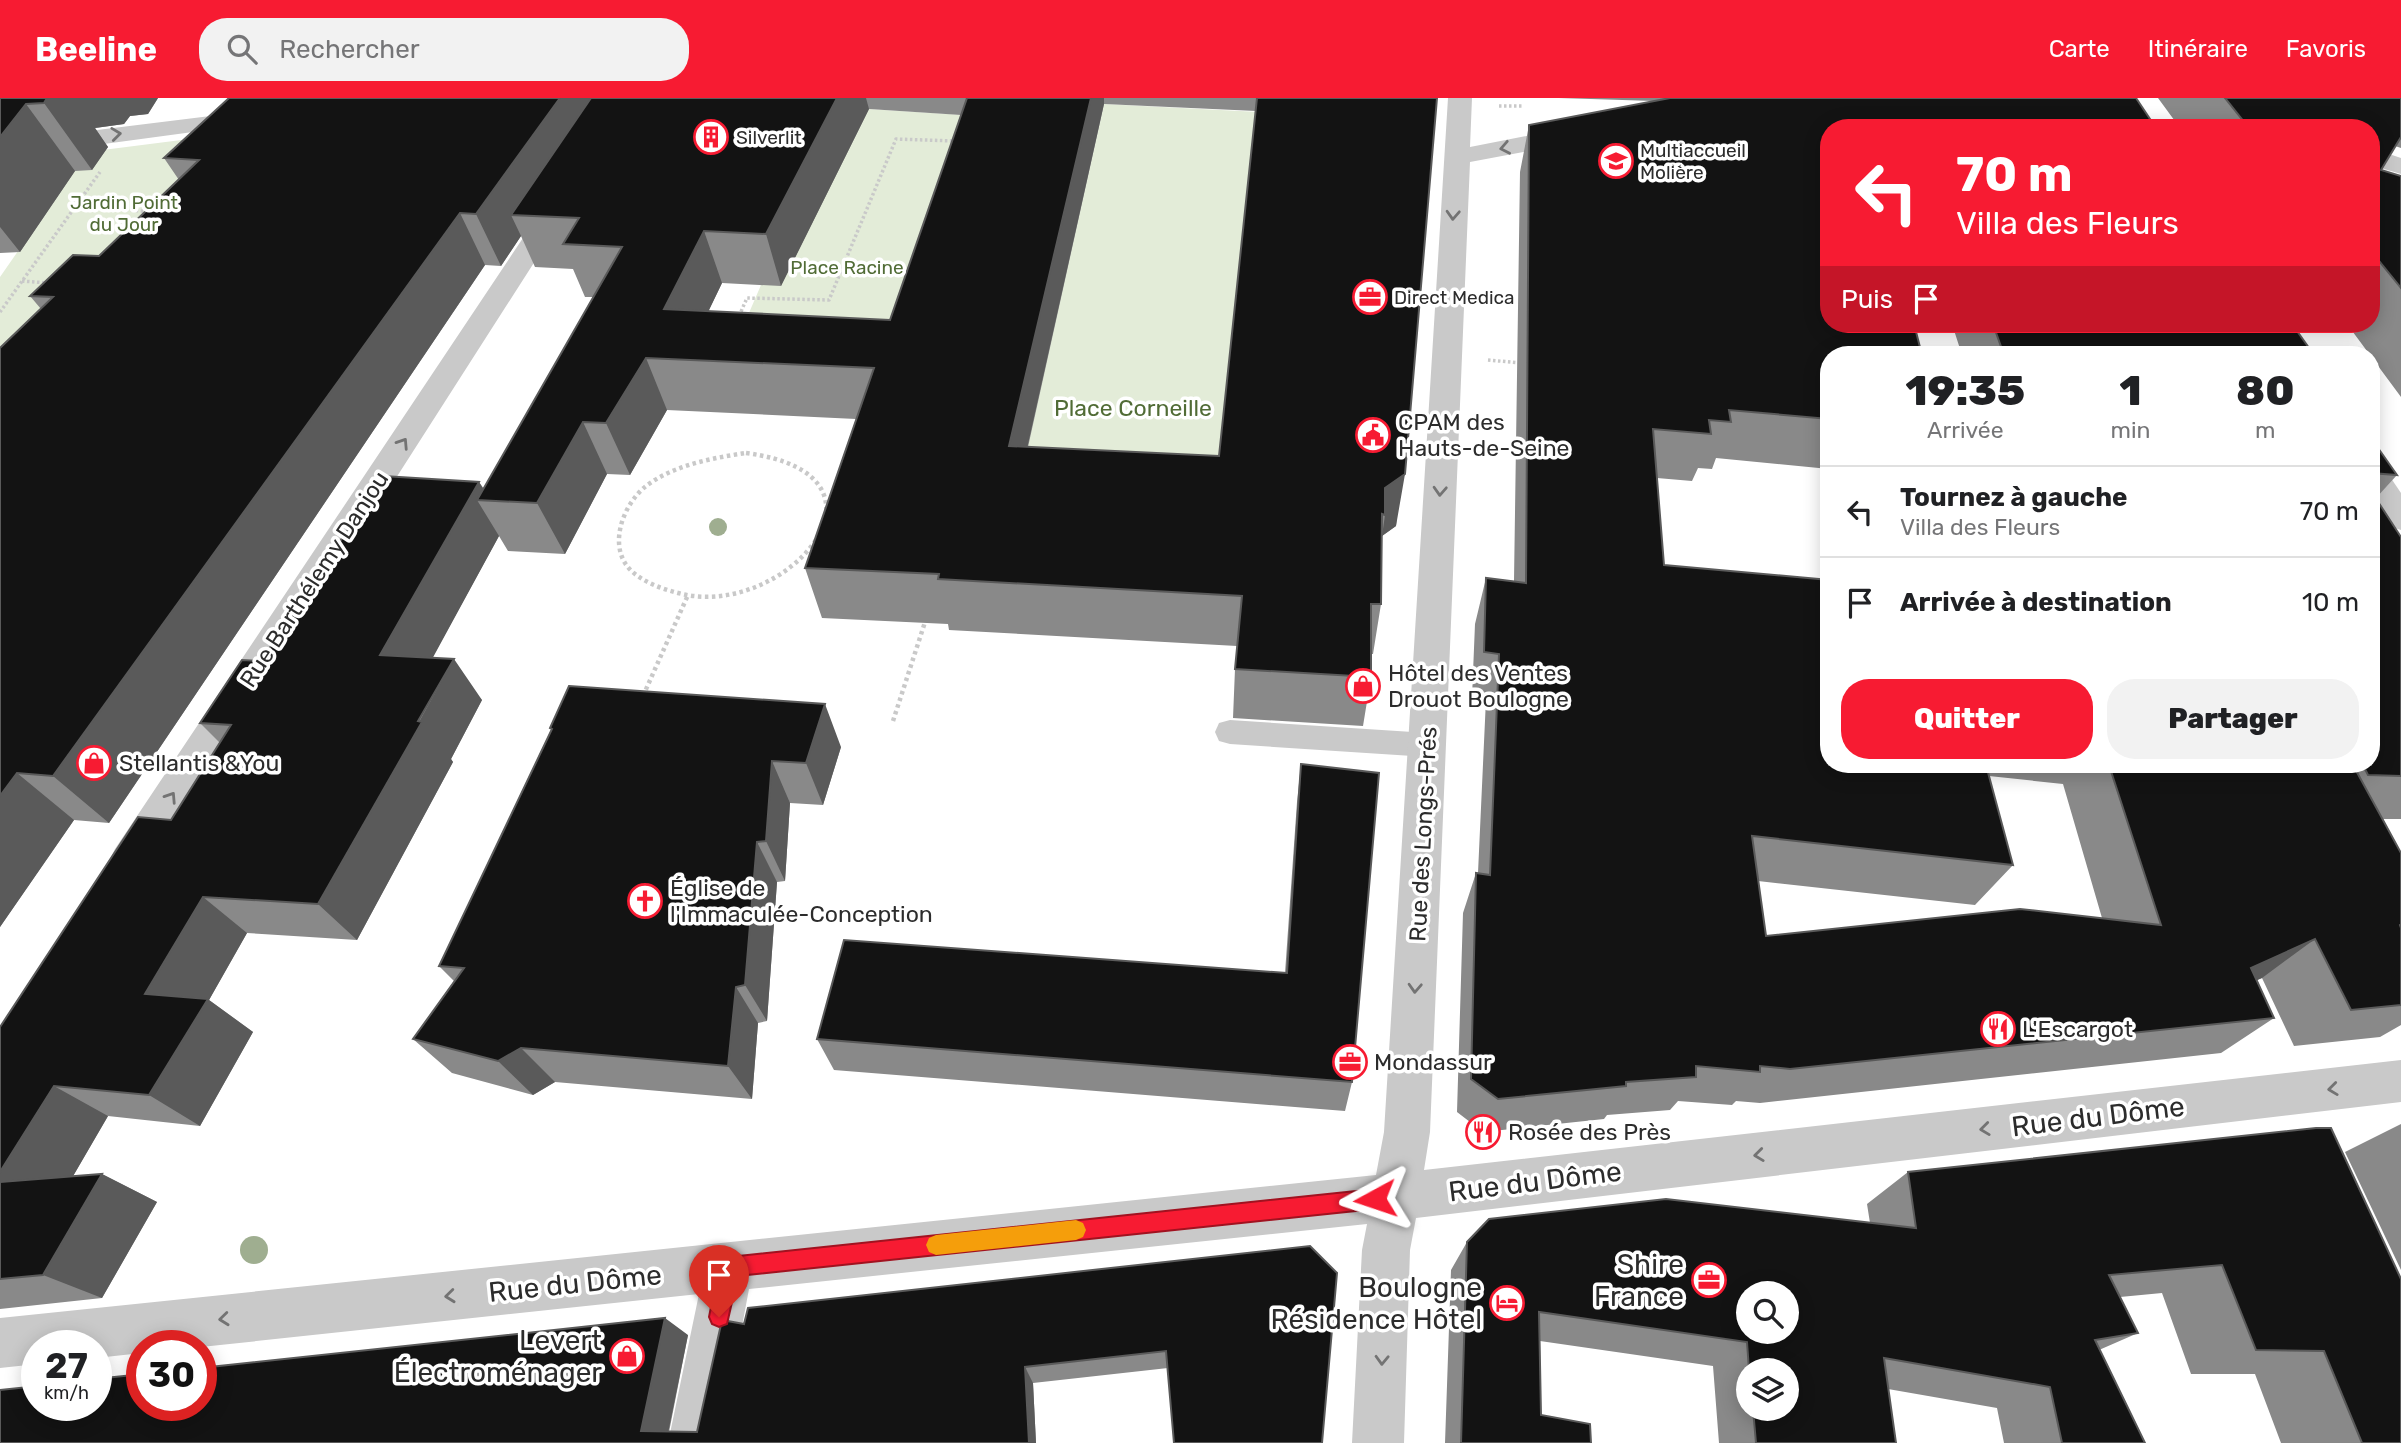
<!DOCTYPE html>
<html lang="fr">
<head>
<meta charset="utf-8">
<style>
  body { margin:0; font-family:Rubik,sans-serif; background:#f2f2f2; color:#202124; height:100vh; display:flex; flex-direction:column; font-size:26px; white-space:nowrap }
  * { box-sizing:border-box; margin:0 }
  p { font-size:23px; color:#757577 }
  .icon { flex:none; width:38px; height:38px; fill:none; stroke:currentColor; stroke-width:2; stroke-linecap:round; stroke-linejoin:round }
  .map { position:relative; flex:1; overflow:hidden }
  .details { position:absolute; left:1820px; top:248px; width:560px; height:427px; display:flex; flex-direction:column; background:#fff; border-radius:28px; box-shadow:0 4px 18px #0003 }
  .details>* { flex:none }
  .banner { position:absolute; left:1820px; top:21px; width:560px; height:214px; border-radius:28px; box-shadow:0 4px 18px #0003; background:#f71b32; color:#fff; overflow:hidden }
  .tools { position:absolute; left:1736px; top:1183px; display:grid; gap:14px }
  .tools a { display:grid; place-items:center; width:63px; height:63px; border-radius:50%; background:#fff; box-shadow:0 4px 18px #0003; font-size:35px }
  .speed { position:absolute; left:21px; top:1232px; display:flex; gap:14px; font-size:35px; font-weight:700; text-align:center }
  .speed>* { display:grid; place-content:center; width:91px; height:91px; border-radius:50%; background:#fff; box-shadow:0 4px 18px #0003; line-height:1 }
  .speed small { font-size:18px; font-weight:400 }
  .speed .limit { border:10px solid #d22; background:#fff; color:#111 }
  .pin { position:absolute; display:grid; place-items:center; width:60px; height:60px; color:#fff; margin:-72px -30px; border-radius:50% 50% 50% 0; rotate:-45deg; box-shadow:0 0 7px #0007 }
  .pin .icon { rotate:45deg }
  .me { position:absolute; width:77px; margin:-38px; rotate:265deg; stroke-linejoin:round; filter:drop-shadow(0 0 5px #0008) }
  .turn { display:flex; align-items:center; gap:24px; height:147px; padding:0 21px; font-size:32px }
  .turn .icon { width:91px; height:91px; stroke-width:2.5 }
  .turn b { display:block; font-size:49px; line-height:60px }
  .then { display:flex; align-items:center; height:66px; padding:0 21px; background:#0003; gap:14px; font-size:26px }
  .eta { display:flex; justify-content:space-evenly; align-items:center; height:119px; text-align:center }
  .eta b { font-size:42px; font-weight:800; line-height:49px }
  .button { display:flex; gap:14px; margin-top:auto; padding:14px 21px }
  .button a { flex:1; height:80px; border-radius:28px; background:#f71b32; color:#fff; font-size:28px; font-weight:800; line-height:80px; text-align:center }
  .button a+a { background:#f2f2f2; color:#202124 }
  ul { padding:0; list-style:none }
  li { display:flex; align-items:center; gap:21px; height:91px; padding:0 21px; border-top:2px solid #e0e0e0 }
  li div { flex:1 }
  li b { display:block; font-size:26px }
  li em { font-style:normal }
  header { display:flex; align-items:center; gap:42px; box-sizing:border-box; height:98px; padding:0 35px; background:#f71b32; color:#fff }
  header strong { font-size:33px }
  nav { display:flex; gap:38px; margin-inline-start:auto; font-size:24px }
  .search { width:490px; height:63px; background:#f2f2f2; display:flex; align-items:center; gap:18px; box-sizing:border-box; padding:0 24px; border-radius:28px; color:#757577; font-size:26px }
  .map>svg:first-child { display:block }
  .green { fill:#e3ecd8 }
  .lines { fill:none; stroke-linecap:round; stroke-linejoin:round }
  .path-far1 { stroke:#c9c9c9; stroke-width:3.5; stroke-dasharray:2.5 2.5; stroke-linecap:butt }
  .path { stroke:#c9c9c9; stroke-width:4.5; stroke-dasharray:3.5 3.5; stroke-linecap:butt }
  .service { fill:#c9c9c9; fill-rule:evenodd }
  .minor { fill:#c9c9c9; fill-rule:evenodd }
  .tertiary { fill:#c9c9c9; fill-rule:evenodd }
  .tree { fill:#9fae90 }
  .wall { fill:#898989; fill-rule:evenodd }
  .shaded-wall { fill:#5a5a5a }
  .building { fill:#131313; stroke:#5a5a5a; stroke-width:2; fill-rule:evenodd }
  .oneway { stroke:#737373 }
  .route { fill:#f71b32; stroke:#a11220; stroke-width:2 }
  .slow { fill:#f59e0b }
  .labels { text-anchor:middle; stroke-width:7; stroke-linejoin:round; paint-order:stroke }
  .far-poi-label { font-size:19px; fill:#2c2c2c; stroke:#fff; text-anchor:start }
  .far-park-label { font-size:19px; fill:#516c36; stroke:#fff }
  .park-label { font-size:23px; fill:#516c36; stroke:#fff }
  .poi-label { font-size:23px; fill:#2c2c2c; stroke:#fff; text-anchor:start }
  .street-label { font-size:23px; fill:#2c2c2c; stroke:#fff }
  .near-street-label { font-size:28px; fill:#2c2c2c; stroke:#fff }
  .near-poi-label { font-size:28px; fill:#2c2c2c; stroke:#fff; text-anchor:end }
</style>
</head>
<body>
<header>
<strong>Beeline</strong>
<div class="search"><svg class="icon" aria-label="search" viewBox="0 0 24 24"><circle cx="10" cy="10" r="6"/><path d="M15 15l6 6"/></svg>Rechercher</div>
<nav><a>Carte</a><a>Itinéraire</a><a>Favoris</a></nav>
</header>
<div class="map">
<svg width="2401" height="1345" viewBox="0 0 2401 1345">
  <rect width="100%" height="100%" fill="#fff"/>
  <path class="green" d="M1104,6L1259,14L1218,410L1016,400Z
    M868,11L964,17L888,255L727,266L761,187Z
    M307,26L0,326V179L87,54Z"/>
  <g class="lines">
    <path class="path-far1" d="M1499,8H1522
      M76,107L151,114
      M22,183L48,185
      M0,214L100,74
      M739,218L747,200L829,202L896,41L956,43
      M1488,262L1521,265"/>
    <path class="path" d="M746,355C913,377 784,524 678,495C663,491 648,486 635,476C605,453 622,407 646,388C674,367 712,360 746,355Z
      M643,598L688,497
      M893,623L926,521"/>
    <path class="service" d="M1230,622L1428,635L1439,638L1444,647L1439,656L1428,659L1230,646L1219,643L1215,634L1219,625Z"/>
    <path class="minor" d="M1448,0H1472L1470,49L1577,28L1586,31L1590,36L1586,41L1577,44L1470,64L1430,1034L1424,1072L2401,962V1004L1416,1120L1410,1152L1404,1345H1352L1362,1152L1367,1126L749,1191L720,1345H668L699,1196L201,1249L142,1248V1255L96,1260V1248H37V1266L0,1270V1220L1376,1077L1384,1034Z
      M251,13L260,15L263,20L260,25L0,60V44Z
      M2371,50L2401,60V76L2371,67Z
      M556,102L565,104L569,110L143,775L129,780L115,775L109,763L115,751L543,110L547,104Z"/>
    <path class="tertiary" d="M2371,364L2382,367L2401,395V432L2389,428L2371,401Z"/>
  </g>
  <g class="tree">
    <circle cx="718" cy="429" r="9"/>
    <circle cx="254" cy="1152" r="14"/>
  </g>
  <path class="wall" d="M0,0H158L148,16L130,18L124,26L95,30L108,49L92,72L75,73L20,154L0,155Z
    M229,0H1437L1396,428L1382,438L1381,506L1373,556H1371V579L1363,628L1233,620L1235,571L1237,548L949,532L948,526L822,520L805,470L856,321L667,312L630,377L607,376L565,456L508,453L499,438L432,560L482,602L451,661L453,664L357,842L247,835L209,902L253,934L200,1028L108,1018L73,1078L102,1076L157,1104L102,1200L0,1211V929L171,722L220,645L200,625L261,563L479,384L484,391L593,199H585L573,171L535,169L521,138L501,168L485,167L109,725L74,722L0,829V250L41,211L30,198L99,158L179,82L164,60ZM1104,6L1256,13L1219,358L1028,349ZM869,11L961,17L890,222L708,214L722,185L781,188Z
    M1559,0H2136L1829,30V371L1716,360L1712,371L1698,370L1692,383L1657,380L1664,467L1829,667H2371V340L2397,377L2376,400L2401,439V721H2383L2401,755V927L2380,939L2294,948L2262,880L2257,882L2274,920L2221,955L1760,1005L1736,1003L1732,1007L1678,1003L1670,1012L1607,1017L1604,1021L1483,1034L1457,1014L1463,815L1476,775H1478L1486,601L1472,599L1475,526L1486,480L1514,483L1520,74L1529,27L1654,3ZM1989,678L2063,686L2102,820L1766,838L1758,783L1975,807L2013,767Z
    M2158,0H2401V50L2395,48L2381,72L2401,78V299L2347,226H2371V30H2180Z
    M1952,226H2292L2314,257H1962Z
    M550,630L841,649L823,707L790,705L785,783L777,784L767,923L758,925L752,1001L555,984L533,997L452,975L413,941L454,883L439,868L551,632Z
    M1301,666L1352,984L1345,1013L834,972L817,941L1285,875L1297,704Z
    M2401,1026V1172L2345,1054Z
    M2316,1030L2401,1345H2281L2255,1276H2191L2162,1195L2120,1199L2138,1235L2099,1252L2145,1345H2004L1997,1310L1888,1291L1896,1345H1719L1713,1268L1540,1243L1541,1317L1591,1345H1445L1451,1172L1467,1144L1870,1125L1867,1106L1908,1074ZM1748,1272H1787V1311H1748Z
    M1310,1148L1168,1270L1033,1285L1036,1345H0L688,1237L669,1334H697L744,1226Z"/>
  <path class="shaded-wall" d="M0,0H158L148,16L130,18L124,26L95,30L108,49L92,72L44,5L26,6L75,73L20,154L0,129Z
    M560,0H614L511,117L521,138L501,168L476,116Z
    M837,0H866L869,11L781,188L766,136Z
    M1091,0H1104V6L1016,400L1009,348Z
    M460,115L485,167L109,725L53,678Z
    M704,133L722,185L685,262L664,211Z
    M646,260L667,312L630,377L606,325Z
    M583,324L607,376L565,456L537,405Z
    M1405,376L1396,428L1382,438L1385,417V390Z
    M479,384L490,402H477L499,438L412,598L380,557Z
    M454,561L482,602L451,661L453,664L357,842L318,806Z
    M825,606L841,649L823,707L806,665Z
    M772,663L790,705L785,783L766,743Z
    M17,675L74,722L0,829V698Z
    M757,744L777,784L767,923L745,887Z
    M203,799L247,835L209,902L253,934L200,1028L149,997L145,896Z
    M2315,841L2262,880L2200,907L2251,870Z
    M736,889L758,925L752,1001L728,968Z
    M521,950L555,984L533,997L498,963Z
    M54,988L108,1018L54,1111L0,1087V1074Z
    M102,1076L157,1104L102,1200L43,1177Z
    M665,1220L688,1237L666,1345L641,1333Z
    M1025,1269L1033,1285L1036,1345H1029Z"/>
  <path class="building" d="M0,0H47L44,5L26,6L0,39Z
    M229,0H560L476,116L460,115L53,678L17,675L0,698V250L53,199L30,198L73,157L99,158L199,62L164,60Z
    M591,0H837L766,136L704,133L664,211L890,222L967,0H1091L1009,348L1219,358L1257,0H1437L1405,376L1385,390V417L1382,416L1381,506H1371V579L1235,571L1242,498L938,481L939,476L805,470L874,270L646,260L606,325L583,324L537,405L477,402L622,149L563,146L579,120L511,117Z
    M1670,0H2136L2156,30H1829V226H1914L1922,257H1829V321L1729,312L1731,324L1709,322L1711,336L1653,331L1664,467L1829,482V667H1986L2013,767L1752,738L1766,838L2020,811L2161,827L2109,667H2281L2305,668V667H2353L2401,755V826L2400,827L2401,830V907L2351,912L2315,841L2251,870L2274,920L1790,971L1760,968V974L1696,968V979L1626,984V988L1498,1001L1471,981L1476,775L1490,777L1499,556L1484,554L1486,480L1526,485L1529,27Z
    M2225,0H2401V39L2381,72L2401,78V190L2371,153V30H2249Z
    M1993,226H2292L2314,257H2004Z
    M2371,340L2397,377L2371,375Z
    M383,378L479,384L380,557L454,561L418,623L422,624L318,806L203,799L145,896L208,901L149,997L54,988L0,1074V929L138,719L171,722L231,627L200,625L242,562L261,563Z
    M2371,393L2401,439V678L2368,677L2363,667H2371Z
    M569,588L825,606L806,665L772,663L766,743L757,744L745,887L736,889L728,968L521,950L498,963L413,941L464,870L439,868L552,631L550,630Z
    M1301,666L1379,675L1352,984L817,941L844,842L1287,875Z
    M2316,1030H2331L2401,1181V1345H2362L2324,1253L2256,1252L2222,1167L2109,1177L2138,1235L2095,1242L2145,1345H2062L2050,1289L1884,1260L1896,1345H1756L1753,1311H1787V1272H1749L1747,1244L1539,1214L1541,1317L1590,1326L1591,1345H1461L1467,1144L1489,1121L1666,1101L1916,1130L1908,1074ZM1748,1195H1787V1234H1748Z
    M102,1076L43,1177L0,1181V1084Z
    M1310,1148L1337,1175L1322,1345H1174L1166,1253L1025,1269L1029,1345H0V1292L37,1288V1307H96V1281L142,1276V1307H201V1270L665,1220L641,1333L697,1334L722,1222L744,1226L748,1210Z"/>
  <defs><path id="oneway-chevron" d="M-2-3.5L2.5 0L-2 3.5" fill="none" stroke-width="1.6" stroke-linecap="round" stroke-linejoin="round" transform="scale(1.75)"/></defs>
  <g class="oneway">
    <use href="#oneway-chevron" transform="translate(116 36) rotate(-7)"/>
    <use href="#oneway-chevron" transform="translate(1505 50) rotate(169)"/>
    <use href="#oneway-chevron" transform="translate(1453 117) rotate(93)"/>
    <use href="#oneway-chevron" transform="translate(403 345) rotate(-57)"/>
    <use href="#oneway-chevron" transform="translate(1440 393) rotate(93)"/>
    <use href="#oneway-chevron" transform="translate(171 699) rotate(-57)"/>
    <use href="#oneway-chevron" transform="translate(1415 890) rotate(93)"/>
    <use href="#oneway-chevron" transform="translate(2333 991) rotate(173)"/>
    <use href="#oneway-chevron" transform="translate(1985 1031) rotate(173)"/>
    <use href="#oneway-chevron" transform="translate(1759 1057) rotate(173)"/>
    <use href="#oneway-chevron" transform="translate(450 1198) rotate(174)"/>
    <use href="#oneway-chevron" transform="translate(224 1221) rotate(174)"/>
    <use href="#oneway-chevron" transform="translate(1382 1262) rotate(92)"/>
  </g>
  <path class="route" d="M1375,1091L1382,1094L1385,1101L1382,1108L1375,1111L738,1178L727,1226L719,1229L712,1226L709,1219L719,1169L722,1161L729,1159Z"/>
  <path class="slow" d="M1076,1122L1083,1125L1086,1132L1083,1139L1076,1142L936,1157L929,1154L926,1147L929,1140L936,1137Z"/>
  <defs>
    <g id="building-ring" transform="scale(1.75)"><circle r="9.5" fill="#fff" stroke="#f71b32" stroke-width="1.5"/><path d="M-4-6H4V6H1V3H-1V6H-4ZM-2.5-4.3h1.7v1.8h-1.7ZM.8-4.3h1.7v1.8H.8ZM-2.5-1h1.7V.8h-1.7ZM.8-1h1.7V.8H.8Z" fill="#f71b32"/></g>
    <g id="school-ring" transform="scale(1.75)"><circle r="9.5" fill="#fff" stroke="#f71b32" stroke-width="1.5"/><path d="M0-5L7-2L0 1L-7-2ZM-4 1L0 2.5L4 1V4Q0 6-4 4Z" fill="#f71b32"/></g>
    <g id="office-ring" transform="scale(1.75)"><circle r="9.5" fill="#fff" stroke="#f71b32" stroke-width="1.5"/><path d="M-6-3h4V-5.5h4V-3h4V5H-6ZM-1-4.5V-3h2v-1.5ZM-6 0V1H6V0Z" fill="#f71b32"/></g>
    <g id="civic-ring" transform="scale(1.75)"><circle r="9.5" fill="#fff" stroke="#f71b32" stroke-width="1.5"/><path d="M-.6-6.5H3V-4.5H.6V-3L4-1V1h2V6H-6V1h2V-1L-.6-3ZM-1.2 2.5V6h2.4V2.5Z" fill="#f71b32"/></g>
    <g id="shop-ring" transform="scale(1.75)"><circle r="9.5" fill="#fff" stroke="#f71b32" stroke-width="1.5"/><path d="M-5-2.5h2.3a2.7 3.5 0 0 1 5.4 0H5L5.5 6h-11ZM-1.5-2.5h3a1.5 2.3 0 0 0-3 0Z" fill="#f71b32"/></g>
    <g id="church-ring" transform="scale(1.75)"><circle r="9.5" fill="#fff" stroke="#f71b32" stroke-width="1.5"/><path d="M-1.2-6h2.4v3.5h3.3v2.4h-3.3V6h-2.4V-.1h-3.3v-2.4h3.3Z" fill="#f71b32"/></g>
    <g id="restaurant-ring" transform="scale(1.75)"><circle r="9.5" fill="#fff" stroke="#f71b32" stroke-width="1.5"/><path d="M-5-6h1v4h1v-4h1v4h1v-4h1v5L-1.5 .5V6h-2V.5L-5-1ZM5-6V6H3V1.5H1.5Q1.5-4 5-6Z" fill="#f71b32"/></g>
    <g id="hotel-ring" transform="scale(1.75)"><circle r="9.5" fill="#fff" stroke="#f71b32" stroke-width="1.5"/><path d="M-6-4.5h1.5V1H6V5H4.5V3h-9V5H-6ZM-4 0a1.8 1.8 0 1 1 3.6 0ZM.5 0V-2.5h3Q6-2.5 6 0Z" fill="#f71b32"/></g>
  </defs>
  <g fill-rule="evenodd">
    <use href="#building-ring" x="711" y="39"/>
    <use href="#school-ring" x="1616" y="63"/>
    <use href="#office-ring" x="1370" y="199"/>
    <use href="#civic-ring" x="1373" y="337"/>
    <use href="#shop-ring" x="1363" y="588"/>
    <use href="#shop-ring" x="94" y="665"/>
    <use href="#church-ring" x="645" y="803"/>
    <use href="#restaurant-ring" x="1998" y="931"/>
    <use href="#office-ring" x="1350" y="964"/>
    <use href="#restaurant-ring" x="1483" y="1034"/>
    <use href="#office-ring" x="1709" y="1182"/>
    <use href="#hotel-ring" x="1507" y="1205"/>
    <use href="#shop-ring" x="627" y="1258"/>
  </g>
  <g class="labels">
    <g class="far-poi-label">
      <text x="736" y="46">Silverlit</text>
      <text x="1640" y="59">Multiaccueil<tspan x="1640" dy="22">Molière</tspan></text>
      <text x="1394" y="206">Direct Medica</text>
    </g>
    <g class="far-park-label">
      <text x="124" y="111">Jardin Point<tspan x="124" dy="22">du Jour</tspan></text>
      <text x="847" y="176">Place Racine</text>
    </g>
    <g class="park-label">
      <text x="1133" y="318">Place Corneille</text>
    </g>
    <g class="poi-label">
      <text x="1398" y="332">CPAM des<tspan x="1398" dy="26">Hauts-de-Seine</tspan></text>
      <text x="1388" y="583">Hôtel des Ventes<tspan x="1388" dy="26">Drouot Boulogne</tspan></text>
      <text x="119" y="673">Stellantis &amp;You</text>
      <text x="670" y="798">Église de<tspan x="670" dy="26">l'Immaculée-Conception</tspan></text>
      <text x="2022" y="939">L'Escargot</text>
      <text x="1374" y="972">Mondassur</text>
      <text x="1508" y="1042">Rosée des Près</text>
    </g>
    <g class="street-label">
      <text transform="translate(314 481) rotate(-57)" y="8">Rue Barthélemy Danjou</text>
      <text transform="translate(1423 736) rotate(-87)" y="8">Rue des Longs-Prés</text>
    </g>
    <g class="near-street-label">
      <text transform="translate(2098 1018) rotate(-7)" y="10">Rue du Dôme</text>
      <text transform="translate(1535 1083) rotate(-7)" y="10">Rue du Dôme</text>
      <text transform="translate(575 1185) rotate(-6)" y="10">Rue du Dôme</text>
    </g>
    <g class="near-poi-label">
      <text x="1684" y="1176">Shire<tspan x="1684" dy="32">France</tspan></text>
      <text x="1482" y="1199">Boulogne<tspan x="1482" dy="32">Résidence Hôtel</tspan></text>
      <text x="602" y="1252">Levert<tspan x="602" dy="32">Électroménager</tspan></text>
    </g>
  </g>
</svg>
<div class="tools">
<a><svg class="icon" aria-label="search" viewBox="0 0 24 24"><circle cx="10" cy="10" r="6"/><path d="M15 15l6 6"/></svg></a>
<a><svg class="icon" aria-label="layers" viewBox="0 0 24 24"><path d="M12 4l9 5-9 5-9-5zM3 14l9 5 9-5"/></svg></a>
</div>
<div class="speed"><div>27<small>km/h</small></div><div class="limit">30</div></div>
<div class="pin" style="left:719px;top:1219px;background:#d93025"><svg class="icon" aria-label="arrive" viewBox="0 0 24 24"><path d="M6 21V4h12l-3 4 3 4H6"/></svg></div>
<svg class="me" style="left:1375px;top:1101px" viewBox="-20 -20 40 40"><path d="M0-17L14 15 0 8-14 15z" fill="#f71b32" stroke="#fff" stroke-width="4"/></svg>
<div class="banner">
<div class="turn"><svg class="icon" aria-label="left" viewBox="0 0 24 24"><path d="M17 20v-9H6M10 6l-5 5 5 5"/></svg><div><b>70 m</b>Villa des Fleurs</div></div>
<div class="then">Puis<svg class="icon" aria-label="arrive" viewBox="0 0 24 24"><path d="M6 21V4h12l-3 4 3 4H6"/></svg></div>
</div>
<section class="details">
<div class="eta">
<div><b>19:35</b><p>Arrivée</p></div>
<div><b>1</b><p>min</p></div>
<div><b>80</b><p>m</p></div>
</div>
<ul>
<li><svg class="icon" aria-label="left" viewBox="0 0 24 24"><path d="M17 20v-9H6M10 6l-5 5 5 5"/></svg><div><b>Tournez à gauche</b><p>Villa des Fleurs</p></div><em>70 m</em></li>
<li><svg class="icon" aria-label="arrive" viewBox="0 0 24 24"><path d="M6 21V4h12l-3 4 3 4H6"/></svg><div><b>Arrivée à destination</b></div><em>10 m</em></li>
</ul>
<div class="button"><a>Quitter</a><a>Partager</a></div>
</section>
</div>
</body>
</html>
